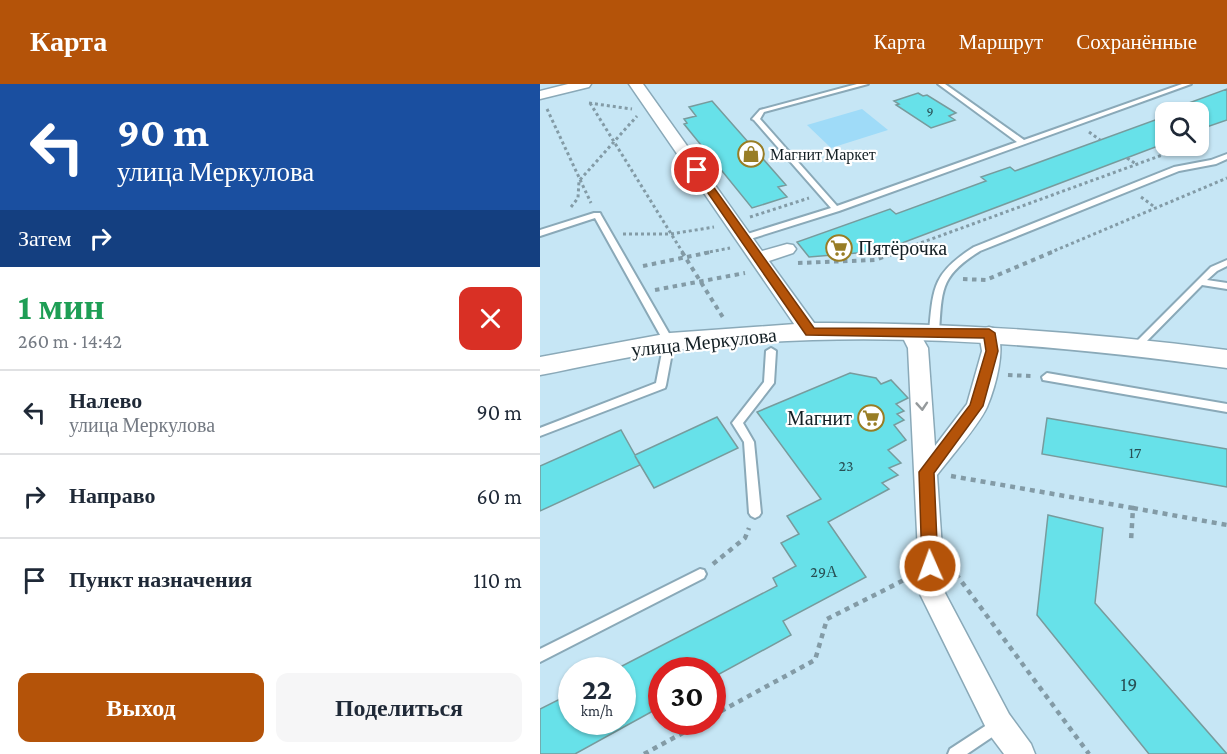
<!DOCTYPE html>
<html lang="ru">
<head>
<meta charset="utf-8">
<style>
  body { margin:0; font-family:"Crimson Pro",serif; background:#f6f6f7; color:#1f2937; height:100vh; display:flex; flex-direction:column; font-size:22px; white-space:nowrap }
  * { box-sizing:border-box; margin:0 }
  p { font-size:20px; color:#747a83 }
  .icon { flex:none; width:33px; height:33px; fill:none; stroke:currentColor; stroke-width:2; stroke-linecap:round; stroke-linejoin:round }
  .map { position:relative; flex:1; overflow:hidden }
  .details { display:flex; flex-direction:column; background:#fff; width:540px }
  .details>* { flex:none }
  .banner { background:#1a4fa0; color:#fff; overflow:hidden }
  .tools { position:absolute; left:615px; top:18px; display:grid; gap:12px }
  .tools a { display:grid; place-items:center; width:54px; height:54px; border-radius:12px; background:#fff; box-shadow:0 2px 4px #0004; font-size:30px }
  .speed { position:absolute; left:18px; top:573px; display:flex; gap:12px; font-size:30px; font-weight:700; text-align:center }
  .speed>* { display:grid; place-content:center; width:78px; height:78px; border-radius:50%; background:#fff; box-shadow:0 2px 4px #0004; line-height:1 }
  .speed small { font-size:15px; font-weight:400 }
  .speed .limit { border:9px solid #d22; background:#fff; color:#111 }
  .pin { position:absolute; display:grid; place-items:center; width:51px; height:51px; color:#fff; margin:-26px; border:3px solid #fff; border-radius:50%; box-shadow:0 2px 6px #0007 }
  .me { position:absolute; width:66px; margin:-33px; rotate:358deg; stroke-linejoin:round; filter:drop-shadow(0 0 4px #0008) }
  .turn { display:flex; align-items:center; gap:21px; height:126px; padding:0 18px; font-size:27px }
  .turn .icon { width:78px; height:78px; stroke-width:2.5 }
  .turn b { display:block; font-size:42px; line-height:51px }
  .then { display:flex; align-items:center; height:57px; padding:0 18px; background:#0003; gap:12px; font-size:22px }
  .round { display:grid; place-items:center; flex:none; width:63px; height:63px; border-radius:12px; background:#f6f6f7 }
  .headline { display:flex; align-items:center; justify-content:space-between; height:102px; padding:0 18px }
  h1 { font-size:36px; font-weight:700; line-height:45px; color:#1e9e55 }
  .cta { display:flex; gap:12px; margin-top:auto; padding:12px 18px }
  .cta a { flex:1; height:69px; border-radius:12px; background:#b45309; color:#fff; font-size:24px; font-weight:700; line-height:69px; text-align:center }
  .cta a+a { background:#f6f6f7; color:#1f2937 }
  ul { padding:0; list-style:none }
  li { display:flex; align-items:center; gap:18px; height:84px; padding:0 18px; border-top:2px solid #e0e1e3 }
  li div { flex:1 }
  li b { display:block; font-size:22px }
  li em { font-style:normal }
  header { display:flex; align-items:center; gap:36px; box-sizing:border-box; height:84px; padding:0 30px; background:#b45309; color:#fff }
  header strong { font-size:28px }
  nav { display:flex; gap:33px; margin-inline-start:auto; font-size:21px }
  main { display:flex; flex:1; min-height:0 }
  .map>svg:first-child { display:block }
  .green { fill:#9fdbf8 }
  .building { fill:#67e1e9; stroke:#779b9d; stroke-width:1.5 }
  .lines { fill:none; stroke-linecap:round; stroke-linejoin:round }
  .service-casing { stroke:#8aa9b8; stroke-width:4 }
  .minor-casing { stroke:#8aa9b8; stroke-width:3 }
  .tertiary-casing { stroke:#8aa9b8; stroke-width:3 }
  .path-far2 { stroke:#839ba6; stroke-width:3; stroke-dasharray:3 3; stroke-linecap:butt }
  .path-far1 { stroke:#839ba6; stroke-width:4; stroke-dasharray:4.5 4.5; stroke-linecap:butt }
  .path { stroke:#839ba6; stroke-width:4.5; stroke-dasharray:5 5; stroke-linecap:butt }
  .service { fill:#fff; fill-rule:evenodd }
  .minor { fill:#fff; fill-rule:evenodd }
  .tertiary { fill:#fff; fill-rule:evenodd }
  .oneway { stroke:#959a9c }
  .route { fill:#b45309; stroke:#753606; stroke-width:1.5 }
  .labels { text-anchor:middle; stroke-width:4.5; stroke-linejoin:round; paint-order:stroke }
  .far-number-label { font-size:14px; fill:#285055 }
  .far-poi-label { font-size:16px; fill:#131f24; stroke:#fff; text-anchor:start }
  .number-label { font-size:16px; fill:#285055 }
  .poi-label { font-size:20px; fill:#131f24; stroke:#fff; text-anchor:start }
  .street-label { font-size:20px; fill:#131f24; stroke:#fff }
  .near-number-label { font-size:20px; fill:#285055 }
</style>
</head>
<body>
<header>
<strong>Карта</strong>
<nav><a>Карта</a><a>Маршрут</a><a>Сохранённые</a></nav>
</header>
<main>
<section class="details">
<div class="banner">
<div class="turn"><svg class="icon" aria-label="left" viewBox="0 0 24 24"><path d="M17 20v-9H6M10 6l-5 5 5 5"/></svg><div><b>90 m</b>улица Меркулова</div></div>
<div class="then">Затем<svg class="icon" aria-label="right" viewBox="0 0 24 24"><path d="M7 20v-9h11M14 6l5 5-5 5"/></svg></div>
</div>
<div class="headline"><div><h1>1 мин</h1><p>260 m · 14:42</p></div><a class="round" style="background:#d93025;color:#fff"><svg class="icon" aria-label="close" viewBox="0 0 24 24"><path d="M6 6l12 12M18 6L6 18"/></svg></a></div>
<ul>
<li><svg class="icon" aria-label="left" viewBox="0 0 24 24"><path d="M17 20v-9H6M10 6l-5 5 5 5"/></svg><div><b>Налево</b><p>улица Меркулова</p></div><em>90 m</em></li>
<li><svg class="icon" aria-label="right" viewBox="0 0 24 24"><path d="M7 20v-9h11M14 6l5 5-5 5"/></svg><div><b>Направо</b></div><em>60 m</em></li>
<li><svg class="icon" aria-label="arrive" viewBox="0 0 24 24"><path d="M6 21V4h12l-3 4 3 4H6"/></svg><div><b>Пункт назначения</b></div><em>110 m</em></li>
</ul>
<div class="cta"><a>Выход</a><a>Поделиться</a></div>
</section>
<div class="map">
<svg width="687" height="670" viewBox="0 0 687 670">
  <rect width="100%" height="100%" fill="#c6e6f5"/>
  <path class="green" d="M322,25L348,46L291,64L267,41Z"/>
  <path class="building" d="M687,5V36L658,46V28L627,27Z
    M378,9L383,12L387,11L416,29L409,32L415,36L391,44L356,21L359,20L354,17Z
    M172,17L246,101L238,103L247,113L212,124L144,40L147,39L144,35L156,32L149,23Z
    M626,32V59L341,167L269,173L257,158L350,125L356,130L446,97L441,93L470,83L475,87Z
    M310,289L336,294L341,300L351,296L368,314L356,320L364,327L357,330L364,336L354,341L366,356L348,366L361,379L349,384L358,391L342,399L349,405L288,438L326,493L243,537L251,551L172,594V586H122V622L35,670H0V625L32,609V638H82V582L237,502L233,494L256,482L241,459L259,450L247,432L281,415L217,328Z
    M177,333L198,364L114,404L95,372L100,381L0,427V382L81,346L95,371Z
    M507,334L687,365V403L502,370Z
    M508,431L563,444L555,519L687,670H609L497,531Z"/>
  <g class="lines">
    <g class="service-casing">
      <path id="service" d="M317,0H328L224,28L220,35L297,122L477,58L398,0H405L484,56L642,0H651L299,127L207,156H201V152L291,124L214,36L212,35L220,26Z
        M687,70V75L676,80L639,87L440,167C400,192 402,205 399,249L397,251H391L389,249C393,203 393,189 434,163L634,83L671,76Z
        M54,129H60L61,131L134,258L126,301L125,304L0,352V344L116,299L124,258L55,134L0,152V146Z
        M687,176V182L677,187L667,196L687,199V205L662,201L600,264H594L592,262L671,183Z
        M231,264L236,267L234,299L203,339L214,358L221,429L219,432L215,434L211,432L209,429L204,358L192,339L224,298L226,267Z
        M507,289L687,320V328L503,296L502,293Z
        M160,485L164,486L166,490L164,494L0,578V565Z
        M459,633L464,635L466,640L464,645L427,670H408L410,665Z"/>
    </g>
    <g class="minor-casing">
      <path id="minor" d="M28,0H51L49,3L0,15V7Z
        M89,0H103L222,167L247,160L253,161L256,165L253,169L229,177L277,243L279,248L277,253L270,254L263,253Z
        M369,242L376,243L388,264L395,362L427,320L442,267L439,250L442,245L449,243L456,245C467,263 455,304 447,323C439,341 410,374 397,391L405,509L469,630L491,660L495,670H464L449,650L380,510L368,264L360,248L362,243Z"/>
    </g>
    <g class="tertiary-casing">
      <path id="tertiary" d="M269,239C410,238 548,248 687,266V284C503,259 315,243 130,267C86,272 43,283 0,291V273L130,249Z"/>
    </g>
    <path class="path-far2" d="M49,19L92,25
      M50,19L143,169
      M7,25L51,119
      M549,48L560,56
      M587,74L596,80
      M601,113L616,124
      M31,123L38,114L39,97L97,32
      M210,133L269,114
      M83,150H131L174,143
      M164,169L190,164
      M353,169L636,66L642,69
      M509,169L687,94"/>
    <path class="path-far1" d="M142,168L184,235
      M258,179L335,176L357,168
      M103,182L171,168
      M423,195L446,196L512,168
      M115,206L205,189
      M468,291L491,292"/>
    <path class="path" d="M411,392L593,424L591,457
      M593,424L687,441
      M173,480L205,454L209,444
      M416,490L549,670
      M172,632L275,576L287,535L370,493
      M104,670L163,638"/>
    <use href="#service" class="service"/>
    <use href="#minor" class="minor"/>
    <use href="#tertiary" class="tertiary"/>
  </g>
  <defs><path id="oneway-chevron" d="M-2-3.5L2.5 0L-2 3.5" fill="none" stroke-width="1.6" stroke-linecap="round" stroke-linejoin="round" transform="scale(1.5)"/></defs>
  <use class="oneway" href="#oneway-chevron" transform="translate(382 322) rotate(86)"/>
  <path class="route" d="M153,84H160L274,244L449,245L455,249L458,267L443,322L394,389L398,482L396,487L390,489L384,487L382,482L379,388L430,321L446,267L444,254L266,251L152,86Z"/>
  <defs>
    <g id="shop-ring" transform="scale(1.35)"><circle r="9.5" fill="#fff" stroke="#987d25" stroke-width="1.5"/><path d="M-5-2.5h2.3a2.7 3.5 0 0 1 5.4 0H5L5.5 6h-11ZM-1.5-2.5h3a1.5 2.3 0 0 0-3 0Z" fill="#987d25"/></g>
    <g id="supermarket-ring" transform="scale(1.35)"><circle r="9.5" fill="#fff" stroke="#987d25" stroke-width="1.5"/><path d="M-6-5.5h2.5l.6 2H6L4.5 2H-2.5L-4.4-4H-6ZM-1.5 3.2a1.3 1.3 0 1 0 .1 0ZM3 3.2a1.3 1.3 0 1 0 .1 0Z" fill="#987d25"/></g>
  </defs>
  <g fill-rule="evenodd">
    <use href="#shop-ring" x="211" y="70"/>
    <use href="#supermarket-ring" x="299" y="164"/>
    <use href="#supermarket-ring" x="331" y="334"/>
  </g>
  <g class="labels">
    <g class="far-number-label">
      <text x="390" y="32">9</text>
    </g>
    <g class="far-poi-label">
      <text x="230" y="76">Магнит Маркет</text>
    </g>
    <g class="number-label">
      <text x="595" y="374">17</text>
      <text x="306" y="387">23</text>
      <text x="284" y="493">29А</text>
    </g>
    <g class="poi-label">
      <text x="318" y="171">Пятёрочка</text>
      <text x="312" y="341" text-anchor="end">Магнит</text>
    </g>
    <g class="street-label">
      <text transform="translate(164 258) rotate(-6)" y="7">улица Меркулова</text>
    </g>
    <g class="near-number-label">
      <text x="589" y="607">19</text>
    </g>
  </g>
</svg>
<div class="tools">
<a><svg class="icon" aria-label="search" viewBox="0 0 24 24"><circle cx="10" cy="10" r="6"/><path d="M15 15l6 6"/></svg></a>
</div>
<div class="speed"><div>22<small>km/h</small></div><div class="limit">30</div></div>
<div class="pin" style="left:157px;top:86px;background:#d93025"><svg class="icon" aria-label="arrive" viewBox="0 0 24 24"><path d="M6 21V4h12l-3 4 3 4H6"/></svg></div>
<svg class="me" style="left:390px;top:482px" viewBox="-20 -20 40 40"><circle r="17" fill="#b45309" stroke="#fff" stroke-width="3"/><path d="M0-11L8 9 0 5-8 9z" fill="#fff"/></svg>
</div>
</main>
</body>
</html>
